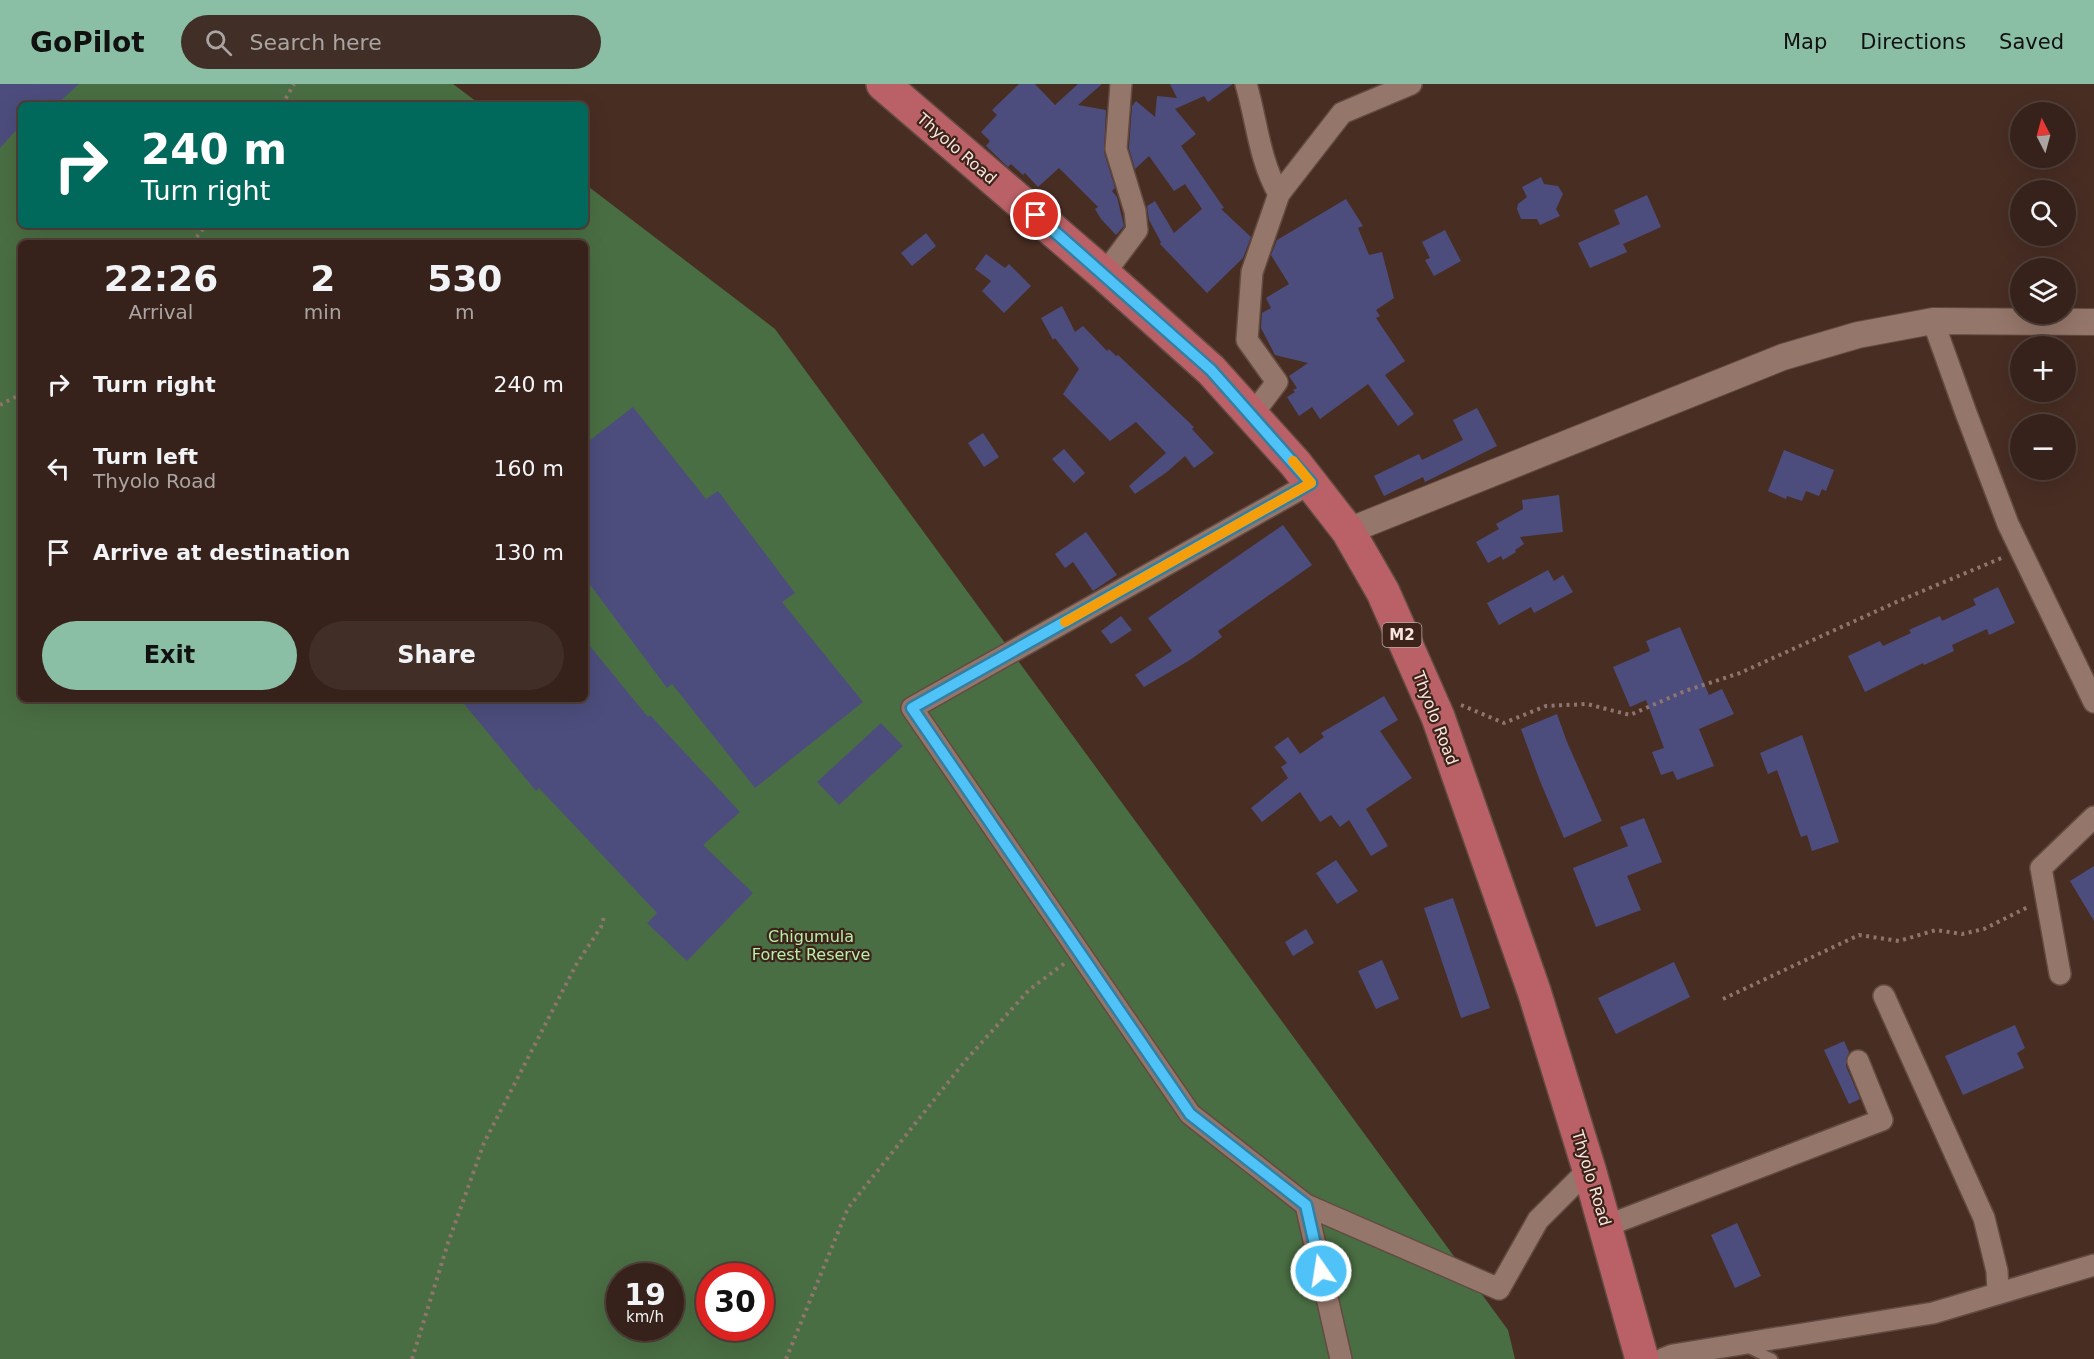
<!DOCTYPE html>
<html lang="en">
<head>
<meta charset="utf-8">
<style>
  body { margin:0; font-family:"DejaVu Sans",sans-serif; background:#412f27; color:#f1f3f6; height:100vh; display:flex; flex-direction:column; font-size:22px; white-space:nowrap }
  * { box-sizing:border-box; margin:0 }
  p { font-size:20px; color:#aaa4a2 }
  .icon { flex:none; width:33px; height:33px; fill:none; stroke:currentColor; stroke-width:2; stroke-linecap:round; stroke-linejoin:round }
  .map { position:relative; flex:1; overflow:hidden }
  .drawer { position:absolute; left:18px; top:156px; width:570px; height:462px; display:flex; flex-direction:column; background:#36221a; border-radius:9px; box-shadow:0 6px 24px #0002,0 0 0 2px #503f39 }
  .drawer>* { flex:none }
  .guide { position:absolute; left:18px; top:18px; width:570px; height:126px; border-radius:9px; box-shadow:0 6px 24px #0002,0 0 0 2px #503f39; background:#00695c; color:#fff; overflow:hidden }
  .needle { width:39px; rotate:354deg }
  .tools { position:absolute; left:2010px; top:18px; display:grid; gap:12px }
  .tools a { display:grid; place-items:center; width:66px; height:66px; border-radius:50%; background:#36221a; box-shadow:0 6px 24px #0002,0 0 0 2px #503f39; font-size:30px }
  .speed { position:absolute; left:606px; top:1179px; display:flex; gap:12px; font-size:30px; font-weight:700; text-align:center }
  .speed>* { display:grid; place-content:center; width:78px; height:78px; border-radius:50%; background:#36221a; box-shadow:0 6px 24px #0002,0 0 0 2px #503f39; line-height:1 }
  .speed small { font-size:15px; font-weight:400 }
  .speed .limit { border:9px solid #d22; background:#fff; color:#111 }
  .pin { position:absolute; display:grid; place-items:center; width:51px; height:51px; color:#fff; margin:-26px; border:3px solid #fff; border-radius:50%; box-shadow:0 2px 6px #0007 }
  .me { position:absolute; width:66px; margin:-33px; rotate:347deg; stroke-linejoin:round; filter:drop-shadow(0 0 4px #0008) }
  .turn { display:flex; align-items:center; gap:21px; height:126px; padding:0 24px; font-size:27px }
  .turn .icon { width:78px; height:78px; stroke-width:2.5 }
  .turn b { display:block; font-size:42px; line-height:51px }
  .eta { display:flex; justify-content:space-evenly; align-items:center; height:102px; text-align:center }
  .eta b { font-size:36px; font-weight:700; line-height:42px }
  .cta { display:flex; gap:12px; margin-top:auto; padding:12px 24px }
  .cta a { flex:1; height:69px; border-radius:36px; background:#8abfa5; color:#111; font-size:24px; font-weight:700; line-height:69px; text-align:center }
  .cta a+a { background:#412f27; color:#f1f3f6 }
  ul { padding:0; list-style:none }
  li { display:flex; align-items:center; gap:18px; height:84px; padding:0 24px }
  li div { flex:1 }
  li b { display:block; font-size:22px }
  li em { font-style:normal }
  header { display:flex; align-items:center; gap:36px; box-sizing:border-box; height:84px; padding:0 30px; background:#8abfa5; color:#111 }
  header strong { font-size:28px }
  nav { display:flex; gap:33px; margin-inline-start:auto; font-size:21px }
  .search { width:420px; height:54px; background:#412f27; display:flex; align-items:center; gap:15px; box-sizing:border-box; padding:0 21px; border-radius:33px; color:#aaa4a2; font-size:22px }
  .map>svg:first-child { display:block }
  .forest { fill:#4a6e43; fill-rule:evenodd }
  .building { fill:#4d4d7d }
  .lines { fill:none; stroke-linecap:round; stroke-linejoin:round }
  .service-casing { stroke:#624b42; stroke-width:14 }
  .minor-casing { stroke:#624b42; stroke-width:24 }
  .tertiary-casing { stroke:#624b42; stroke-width:28 }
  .trunk-casing { stroke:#624b42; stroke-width:36 }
  .path { stroke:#8e766d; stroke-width:4; stroke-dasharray:3 4.5; stroke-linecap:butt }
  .service { stroke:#95766a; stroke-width:10 }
  .minor { stroke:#95766a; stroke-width:21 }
  .tertiary { stroke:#95766a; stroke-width:26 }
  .trunk { stroke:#ba6067; stroke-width:33 }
  .route-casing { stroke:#337fa1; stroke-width:15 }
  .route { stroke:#4fc3f7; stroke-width:10 }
  .slow { stroke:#f59e0b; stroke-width:10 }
  .labels { text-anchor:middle; stroke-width:4.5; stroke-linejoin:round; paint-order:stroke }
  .shield { fill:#3d2319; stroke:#bfaba3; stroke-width:1.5 }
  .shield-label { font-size:15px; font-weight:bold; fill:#f7e5de }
  .street-label { font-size:16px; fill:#f7e5de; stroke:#3d2319 }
  .park-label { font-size:16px; fill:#b7efab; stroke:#3d2319 }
</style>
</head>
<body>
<header>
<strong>GoPilot</strong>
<div class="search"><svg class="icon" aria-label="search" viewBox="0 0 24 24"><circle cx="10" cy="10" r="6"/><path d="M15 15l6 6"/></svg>Search here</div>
<nav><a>Map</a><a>Directions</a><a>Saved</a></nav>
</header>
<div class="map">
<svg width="2094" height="1275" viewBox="0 0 2094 1275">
  <rect width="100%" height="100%" fill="#482d23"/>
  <path class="forest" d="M0,0H453L481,21H21V141H585V100L775,245L1508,1246L1515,1275H0ZM21,159H585V615H21ZM620,1192H670V1244H620ZM710,1192H760V1244H710Z"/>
  <path class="building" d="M0,0H79L56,21H21V41L0,64Z
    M1019,0H1035L1055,21L1078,0H1102L1078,21L1106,26L1104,68L1115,104L1112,107L1117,113L1124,142L1116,151L1101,135L1095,125L1098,123L1059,84L1038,103L1025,89L1023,91L1011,80L1008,83L986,62L990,57L981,48L997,31L992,26Z
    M1170,0H1233L1208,18L1204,12L1175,25L1196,50L1181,62L1224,124L1221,125L1251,153L1243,174L1207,209L1160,160L1161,158L1149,136L1147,122L1155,117L1174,149L1202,125L1185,100L1174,107L1149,72L1135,85L1129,64L1132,22L1136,17L1155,33L1157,12L1177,14Z
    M1541,93L1544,100L1558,102L1563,110L1556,125L1560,132L1540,141L1537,135H1521L1517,125L1518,120L1527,113L1522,103Z
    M1647,111L1661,143L1623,160L1627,168L1590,184L1578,159L1620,140L1614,126Z
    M1346,115L1363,142L1358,144L1369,171L1382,168L1394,214L1376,226L1380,232L1376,234L1405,277L1385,291L1414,330L1398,342L1368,300L1320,335L1312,323L1299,332L1287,313L1295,308L1293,306L1297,304L1289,292L1308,279L1275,271L1261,244L1262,229L1271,224L1266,214L1289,200L1271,171L1277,156Z
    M1445,146L1461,177L1434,192L1425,176L1430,174L1422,158Z
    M926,149L936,162L912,182L901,169Z
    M986,170L1005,184L1009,180L1031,202L1004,229L982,207L991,197L975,185Z
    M1062,222L1075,248L1083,242L1107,267L1109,265L1116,272L1118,271L1194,343L1192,345L1214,369L1194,384L1185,372L1167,388L1135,410L1129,402L1166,369L1136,338L1110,357L1063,310L1079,285L1055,254L1053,256L1041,234Z
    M633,323L706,415L718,407L795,509L782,518L863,618L755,704L672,600L667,604L585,494V360Z
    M1477,324L1497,362L1425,398L1423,393L1384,412L1374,392L1419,370L1422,376L1463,356L1453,336Z
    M983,349L999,373L984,383L968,359Z
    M1064,365L1085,389L1074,399L1052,375Z
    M1784,366L1834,386L1826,407L1822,405L1819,412L1806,407L1802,417L1787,412L1786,415L1768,407Z
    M1559,411L1563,448L1520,453L1524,460L1515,466L1516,468L1503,476L1501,472L1488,479L1476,458L1499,445L1496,440L1523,425L1522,416Z
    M1283,441L1312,481L1218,547L1222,553L1190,576L1144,603L1135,591L1172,567L1148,534Z
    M1086,448L1117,491L1093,507L1073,478L1065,484L1055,470Z
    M1548,486L1554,497L1563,491L1573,508L1534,529L1531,523L1499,541L1487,519Z
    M1998,503L2015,539L1989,551L1987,545L1952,561L1954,567L1924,581L1923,579L1865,608L1848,572L1880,557L1883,562L1911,549L1909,546L1940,532L1942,537L1976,521L1973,515Z
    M1121,532L1132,546L1111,560L1101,547Z
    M1680,543L1709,611L1722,605L1734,630L1699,645L1714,682L1677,696L1673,687L1661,691L1652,668L1664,664L1646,616L1630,623L1613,583L1650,567L1646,557Z
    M585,556L648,633L650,631L740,728L703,761L753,809L687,877L647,839L657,829L539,704L536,707L460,615H585Z
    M1384,612L1398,636L1380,647L1412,694L1366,725L1388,762L1371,772L1349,736L1340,743L1331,731L1320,738L1300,708L1262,738L1251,724L1288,694L1281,683L1287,679L1274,663L1288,653L1300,670L1324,653L1321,649Z
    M1557,630L1567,658L1602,737L1564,754L1540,697L1521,645Z
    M881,639L903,662L839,721L817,698Z
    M1802,651L1839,758L1812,767L1807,751L1801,753L1777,686L1768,690L1760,669Z
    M1644,734L1662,778L1627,792L1641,826L1596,843L1573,784L1628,762L1620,743Z
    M1336,776L1358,807L1337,820L1316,789Z
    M2094,782V837L2070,797Z
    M1453,814L1490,924L1461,934L1424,824Z
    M1306,845L1314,859L1293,872L1285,858Z
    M1382,876L1399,915L1376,925L1358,887Z
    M1674,878L1690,913L1616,950L1598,914Z
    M2015,941L2025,964L2017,969L2024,984L1963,1011L1945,972Z
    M1844,957L1849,968L1846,975V982L1860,1015L1849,1020L1824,966Z
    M1737,1139L1761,1192L1735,1204L1711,1151Z"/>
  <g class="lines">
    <g class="service-casing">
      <path id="service" d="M1745,1262L1772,1275"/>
    </g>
    <g class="minor-casing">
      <path id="minor" d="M1246,0C1257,37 1259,76 1279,110
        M1104,190L1137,146L1135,127L1116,65L1121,0
        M1933,237L1966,329L2008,440L2094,618
        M1252,331L1277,298L1247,256L1252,188L1279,110L1342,29L1411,0
        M2060,890L2041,784L2094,733
        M1884,912L1984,1134L1997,1187L1998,1208
        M1306,1121L1190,1030L912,624L1311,399
        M1606,1142L1882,1036L1858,977
        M1341,1275L1306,1121L1499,1205L1538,1136L1589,1085
        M1663,1275L1673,1271L1933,1229L2094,1181"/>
    </g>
    <g class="tertiary-casing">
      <path id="tertiary" d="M1348,447L1783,273L1858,251L1933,237L2094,238"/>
    </g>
    <g class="trunk-casing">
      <path id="trunk" d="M883,0L1104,190L1211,286L1295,379L1348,447L1383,508L1438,633L1534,907L1589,1085L1642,1275"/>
    </g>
    <path class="path" d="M282,21L294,0
      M192,159L206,141
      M0,321L21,310
      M1461,621L1504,639L1546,622L1587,620L1630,631L1685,607L1740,589L1901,516L2004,473
      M1723,915L1859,851L1899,857L1936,846L1962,850L1984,845L2030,822
      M412,1275L448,1159L484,1059L576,881L601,843L605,830
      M786,1275L848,1124L965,977L1029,906L1065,879"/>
    <use href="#service" class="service"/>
    <use href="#minor" class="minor"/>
    <use href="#tertiary" class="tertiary"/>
    <use href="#trunk" class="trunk"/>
  </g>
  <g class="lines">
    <g class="route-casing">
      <path id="route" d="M1036,131L1211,286L1311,399L912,624L1190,1030L1306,1121L1321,1187"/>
    </g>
    <use href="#route" class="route"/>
    <path class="slow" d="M1065,538L1311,399L1293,377"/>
  </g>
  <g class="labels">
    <rect class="shield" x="1382.5" y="539" width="39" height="24" rx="4.5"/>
    <g class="shield-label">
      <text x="1402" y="556">M2</text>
    </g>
    <g class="street-label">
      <text transform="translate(957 64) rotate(41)" y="6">Thyolo Road</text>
      <text transform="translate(1436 634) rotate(69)" y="6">Thyolo Road</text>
      <text transform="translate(1592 1094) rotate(73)" y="6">Thyolo Road</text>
    </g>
    <g class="park-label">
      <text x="811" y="858">Chigumula<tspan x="811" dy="18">Forest Reserve</tspan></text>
    </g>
  </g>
</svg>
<div class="tools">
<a><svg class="needle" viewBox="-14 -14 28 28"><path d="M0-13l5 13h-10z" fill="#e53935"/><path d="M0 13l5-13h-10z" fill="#aaa4a2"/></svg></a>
<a><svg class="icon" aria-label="search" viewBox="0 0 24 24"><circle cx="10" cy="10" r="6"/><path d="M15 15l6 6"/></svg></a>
<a><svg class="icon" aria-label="layers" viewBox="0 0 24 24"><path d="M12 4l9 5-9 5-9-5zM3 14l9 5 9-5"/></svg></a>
<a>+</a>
<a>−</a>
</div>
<div class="speed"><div>19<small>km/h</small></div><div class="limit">30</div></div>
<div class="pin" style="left:1036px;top:131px;background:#d93025"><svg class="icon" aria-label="arrive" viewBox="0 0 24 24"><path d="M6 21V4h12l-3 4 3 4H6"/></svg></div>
<svg class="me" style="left:1321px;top:1187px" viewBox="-20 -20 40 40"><circle r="17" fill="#4fc3f7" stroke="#fff" stroke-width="3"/><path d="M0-11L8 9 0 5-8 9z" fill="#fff"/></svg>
<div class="guide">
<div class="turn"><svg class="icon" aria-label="right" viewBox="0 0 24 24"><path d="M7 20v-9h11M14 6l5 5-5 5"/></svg><div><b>240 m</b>Turn right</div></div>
</div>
<section class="drawer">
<div class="eta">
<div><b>22:26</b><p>Arrival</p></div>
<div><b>2</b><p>min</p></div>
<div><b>530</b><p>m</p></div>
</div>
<ul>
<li><svg class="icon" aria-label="right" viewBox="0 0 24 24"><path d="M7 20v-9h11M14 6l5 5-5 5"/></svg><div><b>Turn right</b></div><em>240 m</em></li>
<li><svg class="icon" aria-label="left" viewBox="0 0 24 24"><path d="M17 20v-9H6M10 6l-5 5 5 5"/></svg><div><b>Turn left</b><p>Thyolo Road</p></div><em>160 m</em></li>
<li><svg class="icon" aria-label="arrive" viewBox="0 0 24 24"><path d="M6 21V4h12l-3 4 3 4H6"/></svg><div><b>Arrive at destination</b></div><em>130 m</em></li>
</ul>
<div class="cta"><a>Exit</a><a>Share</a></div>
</section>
</div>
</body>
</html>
